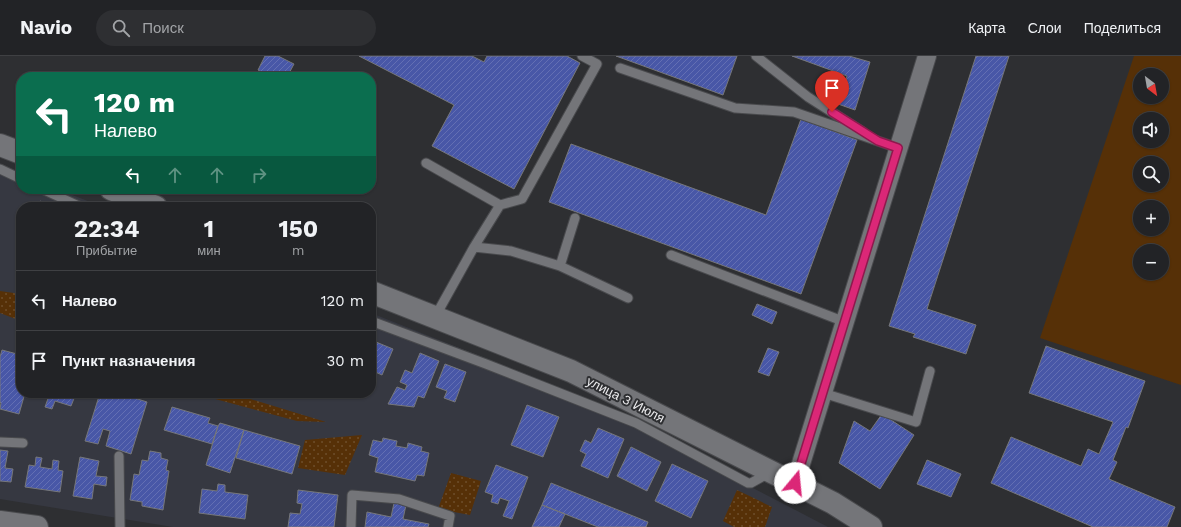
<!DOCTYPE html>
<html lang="ru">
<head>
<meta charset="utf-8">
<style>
  body { margin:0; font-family:"Work Sans",sans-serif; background:#2e2f32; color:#f1f3f6; height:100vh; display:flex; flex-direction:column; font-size:15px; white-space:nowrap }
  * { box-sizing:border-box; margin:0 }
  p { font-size:13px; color:#a2a4a7 }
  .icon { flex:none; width:22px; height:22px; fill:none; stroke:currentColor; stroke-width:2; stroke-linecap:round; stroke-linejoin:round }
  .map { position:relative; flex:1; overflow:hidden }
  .panel { position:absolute; left:16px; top:146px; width:360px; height:196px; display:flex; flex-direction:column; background:#222326; border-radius:16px; box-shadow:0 1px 3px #0004,0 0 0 1px #3f4043 }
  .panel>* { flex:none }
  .guide { position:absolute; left:16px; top:16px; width:360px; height:122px; border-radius:16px; box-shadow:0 1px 3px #0004,0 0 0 1px #3f4043; background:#0b6e4f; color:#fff; overflow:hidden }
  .needle { width:26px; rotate:149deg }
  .buttons { position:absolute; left:1133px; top:12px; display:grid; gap:8px }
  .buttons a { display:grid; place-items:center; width:36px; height:36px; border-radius:50%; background:#222326; box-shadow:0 1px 3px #0004,0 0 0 1px #3f4043; font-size:20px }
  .pin { position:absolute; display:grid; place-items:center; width:34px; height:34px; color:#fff; margin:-41px -17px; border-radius:50% 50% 50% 0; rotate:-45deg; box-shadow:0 0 4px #0007 }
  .pin .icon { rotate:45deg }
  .me { position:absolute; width:44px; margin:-22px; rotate:17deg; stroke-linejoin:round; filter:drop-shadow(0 0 3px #0008) }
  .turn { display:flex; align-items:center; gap:14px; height:84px; padding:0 12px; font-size:18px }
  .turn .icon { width:52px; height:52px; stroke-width:2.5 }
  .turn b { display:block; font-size:28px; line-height:34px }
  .lanes { display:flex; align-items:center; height:38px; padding:0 12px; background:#0003; justify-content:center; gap:20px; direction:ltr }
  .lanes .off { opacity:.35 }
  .eta { display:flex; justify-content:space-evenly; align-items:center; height:68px; text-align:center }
  .eta b { font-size:24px; font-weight:700; line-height:28px }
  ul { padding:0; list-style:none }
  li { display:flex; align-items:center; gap:12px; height:60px; padding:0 12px; border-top:1px solid #3f4043 }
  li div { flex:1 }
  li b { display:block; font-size:15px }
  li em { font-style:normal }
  header { display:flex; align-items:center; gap:24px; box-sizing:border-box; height:56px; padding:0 20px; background:#222326; border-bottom:1px solid #3f4043 }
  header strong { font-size:19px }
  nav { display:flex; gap:22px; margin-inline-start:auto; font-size:14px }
  .search { width:280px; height:36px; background:#2e2f32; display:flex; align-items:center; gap:10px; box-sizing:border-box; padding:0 14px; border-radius:22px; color:#a2a4a7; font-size:15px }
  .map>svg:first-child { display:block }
  .built { fill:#363841 }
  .grass { fill:url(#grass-dots) }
  .pitch { fill:#563007; fill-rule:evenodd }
  .building { fill:url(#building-hatch); stroke:#76777a }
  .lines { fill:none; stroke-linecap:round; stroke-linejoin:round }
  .lane-casing { stroke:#494a4d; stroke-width:11 }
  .street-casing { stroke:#494a4d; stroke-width:20 }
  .secondary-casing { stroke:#494a4d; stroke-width:24 }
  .lane { stroke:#747579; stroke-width:9 }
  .street { stroke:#747579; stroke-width:18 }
  .secondary { stroke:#747579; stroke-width:22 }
  .route-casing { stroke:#8e194d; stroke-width:10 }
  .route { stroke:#db2777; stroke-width:7 }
  .labels { text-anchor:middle; stroke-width:4; stroke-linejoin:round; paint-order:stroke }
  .street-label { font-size:13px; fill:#ececee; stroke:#2e2f32 }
</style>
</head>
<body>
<header>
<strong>Navio</strong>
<div class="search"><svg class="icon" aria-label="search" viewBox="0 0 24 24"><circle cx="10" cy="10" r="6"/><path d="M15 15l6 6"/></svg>Поиск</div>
<nav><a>Карта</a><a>Слои</a><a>Поделиться</a></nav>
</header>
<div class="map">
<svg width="1181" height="471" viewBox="0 0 1181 471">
  <defs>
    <pattern id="grass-dots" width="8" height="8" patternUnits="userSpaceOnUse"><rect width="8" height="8" fill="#563007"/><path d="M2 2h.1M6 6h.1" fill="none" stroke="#6e4e2b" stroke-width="1.8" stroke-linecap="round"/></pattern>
    <pattern id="building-hatch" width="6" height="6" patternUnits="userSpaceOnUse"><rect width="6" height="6" fill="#4857a7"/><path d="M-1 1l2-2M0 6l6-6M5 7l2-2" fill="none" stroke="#636fb3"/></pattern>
  </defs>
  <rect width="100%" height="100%" fill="#2e2f32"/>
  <path class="built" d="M0,110L21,119V133H57L103,151H21V337H371V257L563,333L828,471H173L0,443Z"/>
  <path class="grass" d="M0,235L21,238V265L0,257Z
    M193,337H231L326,366L297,365Z
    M362,379L345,419L298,412L305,384Z
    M451,417L481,425L470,459L438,453Z
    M737,434L772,451L765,471H734L723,465Z"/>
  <path class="pitch" d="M1134,0H1181V329L1040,282ZM1140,19H1162V41H1140ZM1140,63H1162V85H1140ZM1140,107H1162V129H1140ZM1140,151H1162V173H1140ZM1140,195H1162V217H1140Z"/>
  <path class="building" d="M265,0H278L294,8L287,21H271L258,14Z
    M359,0H472L484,6L487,0H567L580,7L514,133L432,90L454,49Z
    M616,0H737L723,39Z
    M792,0H849L870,6L855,54L838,48L847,20Z
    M976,0H1009L927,253L976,269L966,298L913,281L915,278L889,270Z
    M801,63L857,84L801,238L549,146L571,88L766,159Z
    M40,145L54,151H38Z
    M757,248L777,256L772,268L752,259Z
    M376,286L393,293L382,319L371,314V296Z
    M1046,290L1145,325L1128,372L1126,371L1113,404L1117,406L1109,423L1175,451L1167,471H1093L991,427L1011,381L1081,410L1088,393L1099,398L1113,366L1029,337Z
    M768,292L779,296L769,320L758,316Z
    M2,294L21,299V337H25L19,358L0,353L1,347L0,346V301Z
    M420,297L439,305L424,342L418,340L414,351L388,348L397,331L405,334L407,329L400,326L405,314L412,317Z
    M445,308L466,316L455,346L444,342L447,335L436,331Z
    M50,337H78L76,340H75L71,350L55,345L52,353L45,351Z
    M100,337H119L147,346L131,398L106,390L110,375L103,373L98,388L85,385Z
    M527,349L559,361L543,401L511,389Z
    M172,351L210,362L208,367L218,370L212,388L164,374Z
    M882,358L914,379L880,433L839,407L854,365L870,375Z
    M220,367L244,374L230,417L206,409L218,370Z
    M598,372L624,383L608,422L581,410L586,398L580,395L585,384L591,387Z
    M244,374L300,390L292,418L236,402Z
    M383,382L397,385L396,390L407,392L408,387L422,391L421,395L429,397L424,420L417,419L415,425L375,416L378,402L369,399L373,384L382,386Z
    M631,391L661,406L647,435L617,420Z
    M0,394L8,395L5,412L13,413L11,426L0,425Z
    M150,395L161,397V402L168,404L166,414L169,415L163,454L142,450V446L130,444L134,418L139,419L142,404L148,405Z
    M36,401L42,402L40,411L52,413L53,404L59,405L58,414L63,415L60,436L25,431L29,409L35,410Z
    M80,401L99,405L96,420L107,421L106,430L94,428L92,443L73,440Z
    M927,404L961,418L951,441L917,428Z
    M672,408L708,425L691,462L655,445Z
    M496,409L528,421L512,463L503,460L509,445L500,442L498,448L491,446L493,439L485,436Z
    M551,427L648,466L646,471H598L542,449Z
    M218,428L225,429V436L248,439L245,463L199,457L202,433L217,435Z
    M298,434L338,439L334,471H288L290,457L300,458L302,448L297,447Z
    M394,447L406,449L403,463L429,468L428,471H365L367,456L391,461Z
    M542,449L565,458L559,471H532Z"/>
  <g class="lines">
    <g class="lane-casing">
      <path id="lane" d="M756,0L808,41L863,76
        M620,12L735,52L794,56L898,92
        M426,107L500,149
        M0,113L21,123
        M42,133L81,151
        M474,191L511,195L560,210L628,242
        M671,199L845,266
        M560,210L575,162
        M435,261L474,191L500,149L522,143L597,8L582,0
        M371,265L486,308L636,367L748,427H751L769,417
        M823,337L916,366L930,315
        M0,386L23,387
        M119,400L120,471
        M351,471L352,439L399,443L450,460L448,471"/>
    </g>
    <g class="street-casing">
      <path id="street" d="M795,427L927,0"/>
    </g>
    <g class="secondary-casing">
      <path id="secondary" d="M0,89L21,97
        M111,133L156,151
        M371,236L571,315L833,447L871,471
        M0,466L37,471"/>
    </g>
    <use href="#lane" class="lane"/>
    <use href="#street" class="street"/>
    <use href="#secondary" class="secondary"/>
  </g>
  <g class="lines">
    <g class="route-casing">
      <path id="route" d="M795,427L898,92L878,85L832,56"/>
    </g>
    <use href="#route" class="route"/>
  </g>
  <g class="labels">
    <g class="street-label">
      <text transform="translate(626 343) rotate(27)" y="5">улица 3 Июля</text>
    </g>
  </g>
</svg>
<div class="buttons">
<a><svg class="needle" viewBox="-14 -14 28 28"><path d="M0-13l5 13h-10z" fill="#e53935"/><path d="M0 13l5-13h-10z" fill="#a2a4a7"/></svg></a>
<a><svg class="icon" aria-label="sound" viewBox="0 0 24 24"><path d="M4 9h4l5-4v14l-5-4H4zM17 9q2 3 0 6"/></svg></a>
<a><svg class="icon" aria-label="search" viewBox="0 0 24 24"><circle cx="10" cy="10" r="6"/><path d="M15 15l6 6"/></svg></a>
<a>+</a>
<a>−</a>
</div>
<div class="pin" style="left:832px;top:56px;background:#d93025"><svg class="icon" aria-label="arrive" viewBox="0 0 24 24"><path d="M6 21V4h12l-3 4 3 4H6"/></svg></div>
<svg class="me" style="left:795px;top:427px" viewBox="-20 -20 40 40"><circle r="19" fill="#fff"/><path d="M0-13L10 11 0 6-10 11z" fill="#db2777"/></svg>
<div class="guide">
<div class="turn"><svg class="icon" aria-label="left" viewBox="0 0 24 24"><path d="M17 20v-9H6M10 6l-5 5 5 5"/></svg><div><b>120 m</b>Налево</div></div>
<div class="lanes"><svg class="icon" aria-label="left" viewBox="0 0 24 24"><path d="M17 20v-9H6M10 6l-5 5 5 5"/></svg><svg class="icon off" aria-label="ahead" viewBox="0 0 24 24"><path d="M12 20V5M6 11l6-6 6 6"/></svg><svg class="icon off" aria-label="ahead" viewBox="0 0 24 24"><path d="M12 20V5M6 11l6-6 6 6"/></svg><svg class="icon off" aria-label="right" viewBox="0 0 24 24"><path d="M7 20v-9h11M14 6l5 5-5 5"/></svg></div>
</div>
<section class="panel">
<div class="eta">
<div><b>22:34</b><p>Прибытие</p></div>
<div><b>1</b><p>мин</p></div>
<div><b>150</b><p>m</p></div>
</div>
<ul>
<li><svg class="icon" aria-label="left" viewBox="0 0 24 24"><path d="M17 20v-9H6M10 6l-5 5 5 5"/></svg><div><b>Налево</b></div><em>120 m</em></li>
<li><svg class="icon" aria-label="arrive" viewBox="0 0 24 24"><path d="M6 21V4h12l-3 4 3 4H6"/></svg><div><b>Пункт назначения</b></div><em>30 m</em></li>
</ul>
</section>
</div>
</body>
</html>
